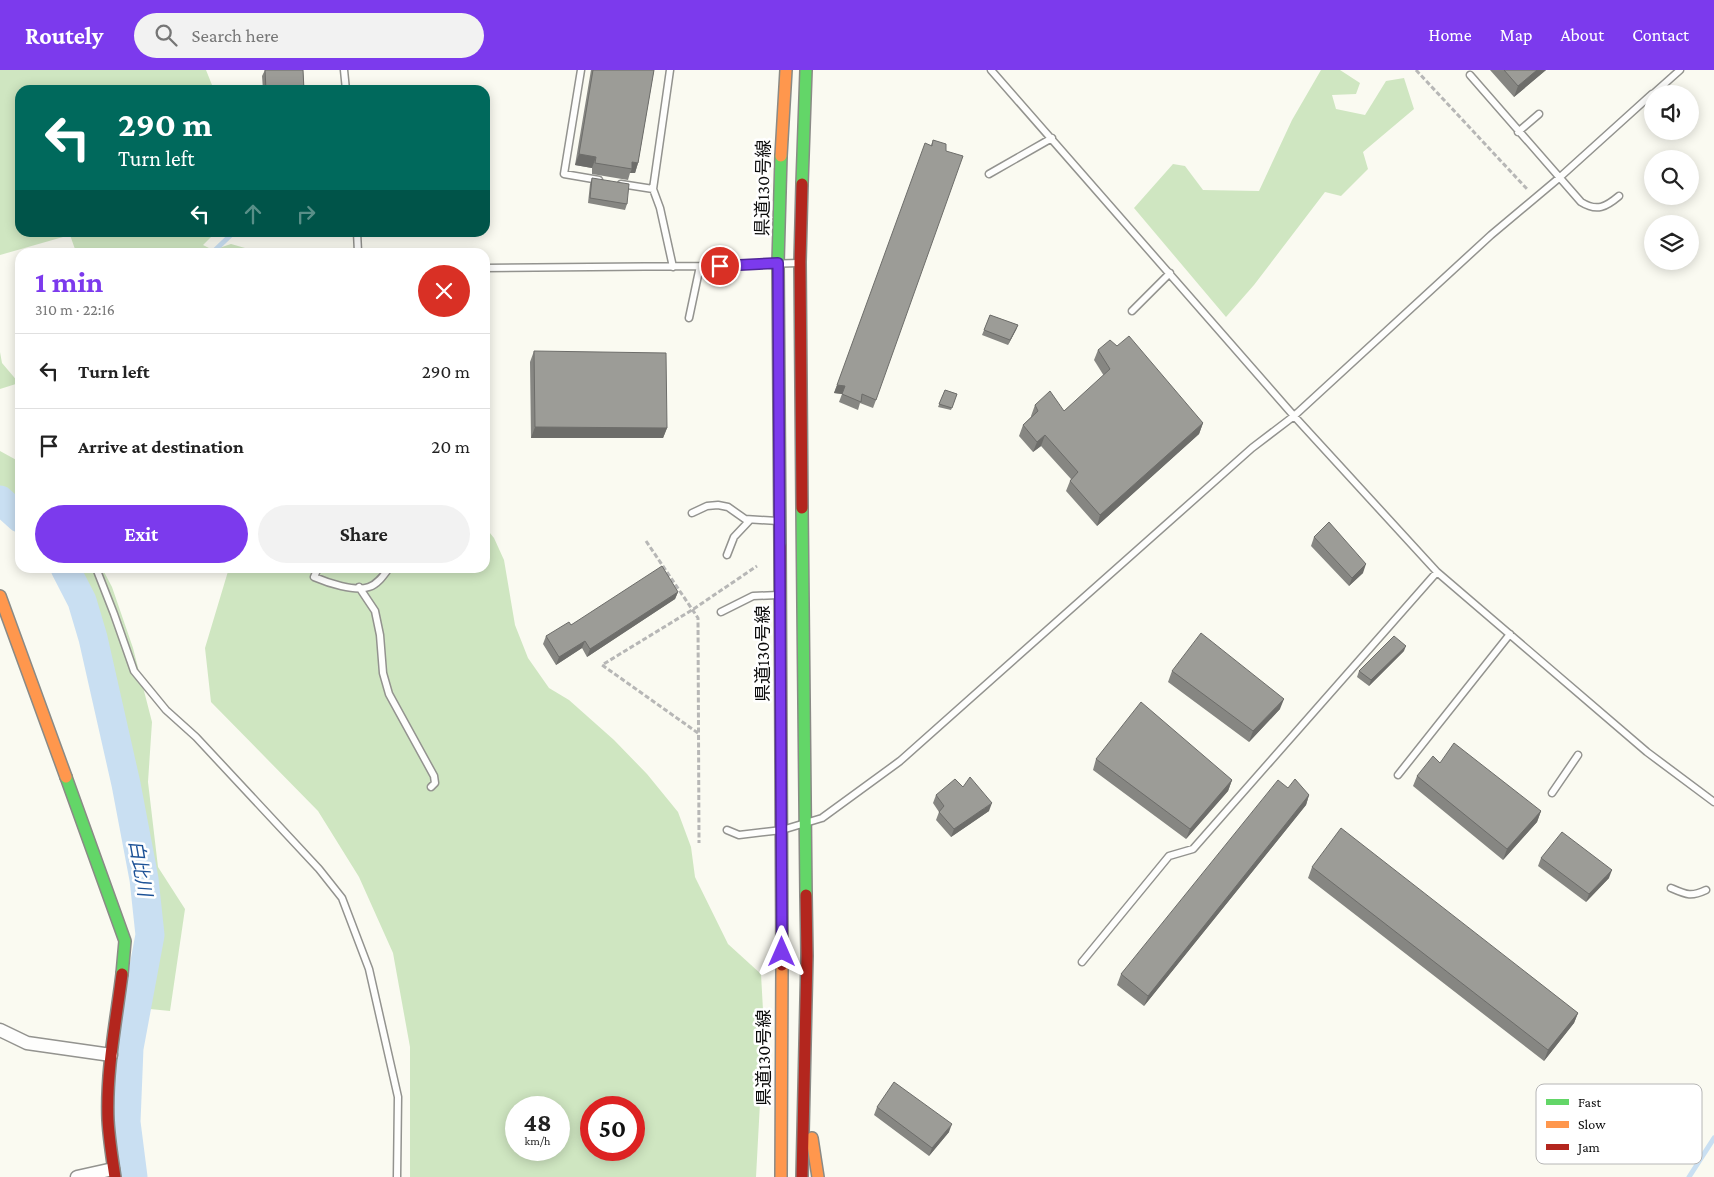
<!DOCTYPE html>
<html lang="en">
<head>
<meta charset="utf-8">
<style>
  body { margin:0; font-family:"Crimson Pro","Noto Sans JP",serif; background:#f2f2f2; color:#222; height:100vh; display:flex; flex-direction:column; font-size:19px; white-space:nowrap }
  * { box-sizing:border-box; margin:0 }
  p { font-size:16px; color:#767676 }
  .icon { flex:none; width:28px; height:28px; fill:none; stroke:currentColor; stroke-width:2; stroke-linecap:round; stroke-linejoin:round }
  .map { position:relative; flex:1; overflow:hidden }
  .sheet { position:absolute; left:15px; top:178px; width:475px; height:325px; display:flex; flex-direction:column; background:#fff; border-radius:15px; box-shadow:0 2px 12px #0003 }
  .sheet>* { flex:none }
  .banner { position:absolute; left:15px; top:15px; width:475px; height:152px; border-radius:15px; box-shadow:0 2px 12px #0003; background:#00695c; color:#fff; overflow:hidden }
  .tools { position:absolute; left:1644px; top:15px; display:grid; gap:10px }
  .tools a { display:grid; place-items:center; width:55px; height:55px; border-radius:50%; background:#fff; box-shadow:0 2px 12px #0003; font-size:25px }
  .speed { position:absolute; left:505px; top:1026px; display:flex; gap:10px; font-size:25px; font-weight:700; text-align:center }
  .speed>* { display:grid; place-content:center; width:65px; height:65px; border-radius:50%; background:#fff; box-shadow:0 2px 12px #0003; line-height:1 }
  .speed small { font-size:12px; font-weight:400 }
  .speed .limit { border:8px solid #d22; background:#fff; color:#111 }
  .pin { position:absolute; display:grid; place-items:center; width:42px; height:42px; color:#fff; margin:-21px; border:2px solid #fff; border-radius:50%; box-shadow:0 1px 5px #0007 }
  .me { position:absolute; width:55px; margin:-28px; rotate:0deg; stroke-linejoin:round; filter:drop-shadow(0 0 4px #0008) }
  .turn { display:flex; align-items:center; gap:18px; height:105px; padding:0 20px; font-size:22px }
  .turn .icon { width:65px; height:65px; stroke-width:2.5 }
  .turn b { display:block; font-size:35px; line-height:42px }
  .lanes { display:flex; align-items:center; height:48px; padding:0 20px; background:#0003; justify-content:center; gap:25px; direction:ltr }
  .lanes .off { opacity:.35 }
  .round { display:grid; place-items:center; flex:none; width:52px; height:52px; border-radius:26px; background:#f2f2f2 }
  .head { display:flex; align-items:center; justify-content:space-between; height:85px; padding:0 20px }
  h1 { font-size:30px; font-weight:700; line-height:38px; color:#7c3aed }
  .button { display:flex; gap:10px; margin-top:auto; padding:10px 20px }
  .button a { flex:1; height:58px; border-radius:30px; background:#7c3aed; color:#fff; font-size:20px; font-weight:700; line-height:58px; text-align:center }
  .button a+a { background:#f2f2f2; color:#222 }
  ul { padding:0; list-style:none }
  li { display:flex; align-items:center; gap:15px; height:75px; padding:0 20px; border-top:1px solid #e0e0e0 }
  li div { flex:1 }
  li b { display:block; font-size:19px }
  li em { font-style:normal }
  header { display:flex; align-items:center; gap:30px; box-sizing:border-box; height:70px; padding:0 25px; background:#7c3aed; color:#fff }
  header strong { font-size:24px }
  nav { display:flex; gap:28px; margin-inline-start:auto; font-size:18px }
  .search { width:350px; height:45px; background:#f2f2f2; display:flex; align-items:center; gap:12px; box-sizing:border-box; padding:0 18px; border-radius:28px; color:#767676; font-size:19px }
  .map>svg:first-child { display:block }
  .forest { fill:#cfe6c1; fill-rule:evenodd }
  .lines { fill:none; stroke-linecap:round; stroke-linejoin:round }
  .stream { stroke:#c9dff2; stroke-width:5 }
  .river { stroke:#c9dff2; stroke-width:29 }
  .lane-casing { stroke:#93938f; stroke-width:9 }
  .street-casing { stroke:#93938f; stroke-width:15 }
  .fast-casing { stroke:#8a8a86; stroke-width:14 }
  .slow-casing { stroke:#8a8a86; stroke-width:14 }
  .jam-casing { stroke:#8a8a86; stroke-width:14 }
  .path { stroke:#b7b7b6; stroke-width:3; stroke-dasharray:5 2.5; stroke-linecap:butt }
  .lane { stroke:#fefefd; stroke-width:6 }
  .street { stroke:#fefefd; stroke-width:12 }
  .fast { stroke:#63d668; stroke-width:11 }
  .slow { stroke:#ff974d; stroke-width:11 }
  .jam { stroke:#b3261e; stroke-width:11 }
  .wall { fill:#868682 }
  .shaded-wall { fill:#6d6d6a }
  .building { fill:#9c9c97; stroke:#6d6d6a }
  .route-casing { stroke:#51269a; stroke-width:12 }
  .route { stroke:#7c3aed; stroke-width:9 }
  .labels { text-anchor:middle; stroke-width:5; stroke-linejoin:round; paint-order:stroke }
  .street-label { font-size:18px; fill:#0c0c0c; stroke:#fff }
  .water-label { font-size:19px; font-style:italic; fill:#1d5297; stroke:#fff }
  .key { fill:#fff; stroke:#b6b6b6; stroke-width:1 }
  .key-label { font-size:14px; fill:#0c0c0c }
</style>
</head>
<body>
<header>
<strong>Routely</strong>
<div class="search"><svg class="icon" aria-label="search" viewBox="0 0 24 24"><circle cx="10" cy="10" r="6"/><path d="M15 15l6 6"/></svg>Search here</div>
<nav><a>Home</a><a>Map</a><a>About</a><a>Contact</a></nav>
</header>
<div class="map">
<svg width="1714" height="1107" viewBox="0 0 1714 1107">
  <rect width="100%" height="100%" fill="#fafaf1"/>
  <path class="forest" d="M0,0H206L214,20H20V162L215,163L203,175L213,180L231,174L252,180L255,182H76L70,165L0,185Z
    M1321,0H1340L1360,13L1356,24L1332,25L1336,39L1365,45L1386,11L1404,8L1414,39L1363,82L1368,99L1341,126L1325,122L1254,215L1226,247L1134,138L1173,94L1185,96L1203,120L1259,121L1292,50Z
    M0,282L2,293L19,313L0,319Z
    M0,381L20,392V440L0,427Z
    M485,457L494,468L504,490L515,555L528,588L549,618L569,630L614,670L647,704L678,742L691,777L695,807L728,874L761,904L764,958L756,1107H410V977L393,883L359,807L318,741L211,632L205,578L229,498H485ZM516,1038H559V1080H516ZM591,1038H634V1080H591Z
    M79,498H102L112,517L133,578L152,652L148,712L158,797L185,839L170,941L150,939L156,819L137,703L107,586L84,505Z"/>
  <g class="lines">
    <path class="stream" d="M213,182L234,162
      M1689,1107L1714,1068"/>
    <path class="river" d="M0,430L20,448
      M65,498L82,531L93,568L126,714L144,809L150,865L129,978L126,1052L133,1107"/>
    <g class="lane-casing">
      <path id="lane" d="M344,0L346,20
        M581,0L564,104L599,110
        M670,0L653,119L660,138L673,197
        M991,0L1294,346L1437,502L1647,682L1714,732
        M1470,5L1581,132C1597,142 1606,137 1619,126
        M1653,24L1680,0
        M1518,62L1539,44
        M989,104L1052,68
        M621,114L653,119
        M357,162L358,182
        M485,198L700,196L799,193
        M1132,241L1170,203
        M689,248L700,196
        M692,443L707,436L718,435L728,437L745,449L778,451
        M727,485L734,467L750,450
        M96,498L114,544L134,601L166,640L196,667L319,799L342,828L369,899L398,1027L397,1107
        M318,498L314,507C328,513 355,522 369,517C378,514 384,505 389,498
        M359,517L375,541L380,565L383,603L389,624L434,706L435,713L431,717
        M721,542L753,526L778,525
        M1398,705L1510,564
        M1552,723L1578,685
        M727,760L739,765L782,760L822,748L900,691L1252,378L1294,346L1491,165L1559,108L1652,24
        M1671,818C1687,825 1691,827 1706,820
        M1082,892L1169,786L1193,779L1437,502"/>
    </g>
    <g class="street-casing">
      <path id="street" d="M0,960L27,973L111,985
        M77,1107L113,1099"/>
    </g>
    <g class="fast-casing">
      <path id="fast" d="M802,114L806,0
        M802,438L806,825
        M780,476L778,193L781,86
        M66,707L125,871L122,904"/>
    </g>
    <g class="slow-casing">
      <path id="slow" d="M781,86L786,0
        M0,526L66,707
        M812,1068L818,1107
        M781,1107L782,895"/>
    </g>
    <g class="jam-casing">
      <path id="jam" d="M802,114L800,192L802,438
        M780,476L782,895
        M115,1107C112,1088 109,1069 108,1050C106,1001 116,952 122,904
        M802,1107L807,886L806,825"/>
    </g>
    <path class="path" d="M1416,0L1527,119
      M646,471L698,548L699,773
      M698,663L602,595L692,540L757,496"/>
    <use href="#lane" class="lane"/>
    <use href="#street" class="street"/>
    <use href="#fast" class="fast"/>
    <use href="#slow" class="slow"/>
    <use href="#jam" class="jam"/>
  </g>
  <path class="wall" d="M265,0H303L304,20H263L262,6Z
    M591,0H654L638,93L635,103H630L628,110L592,104V98L575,95Z
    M1490,0H1546L1514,27Z
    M933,70L876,330L873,338L860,333L858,340L839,332L842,324L834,323Z
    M592,108L627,134L625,140L588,133L590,114Z
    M990,245L1018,255L1016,260L1008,275L982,265Z
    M1098,280L1203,353L1199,364L1097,456L1066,421L1070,411L1071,409L1041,376L1033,382L1019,366L1023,355L1031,347V346L1035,335L1064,341L1104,306L1094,290Z
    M534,281L667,358L663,368H531L530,292Z
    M945,320L957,324L951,340L938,337Z
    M1314,467L1363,503L1349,516L1311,476Z
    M678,522L675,529L587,587L582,578L556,595L543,574L546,566L571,555Z
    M1404,581L1369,616L1357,607L1359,601Z
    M1172,601L1280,639L1249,672L1168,612Z
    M1096,689L1232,710L1228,721L1186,769L1093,700Z
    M1440,693L1541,741L1537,752L1503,790L1413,716L1417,706Z
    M1288,718L1309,725L1306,735L1144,936L1117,915L1121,904Z
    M936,725L989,741L951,767L936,750L939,742L933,733Z
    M1541,788L1609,808L1586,832L1538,796Z
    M1312,797L1578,943L1574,953L1544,991L1308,808Z
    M877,1037L949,1062L929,1086L874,1045Z"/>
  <path class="shaded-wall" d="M1537,0H1546L1514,27L1518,16Z
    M579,84L596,87L592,98L575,95Z
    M632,92L638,93L635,103H630L632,99Z
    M1018,255L1016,260L1008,275L1010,270Z
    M837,315L845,316L842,324L834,323Z
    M1203,353L1199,364L1097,456L1100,445Z
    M535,357L667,358L663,368H531Z
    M1045,365L1041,376L1033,382L1037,372Z
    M1366,494L1363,503L1349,516L1352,508Z
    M678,522L675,529L587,587L590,579Z
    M585,571L582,578L556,595L559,587Z
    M1406,576L1404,581L1369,616L1371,610Z
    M1284,629L1280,639L1249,672L1253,661Z
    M1232,710L1228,721L1186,769L1190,759Z
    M1309,725L1306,735L1144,936L1148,926Z
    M992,733L989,741L951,767L954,759Z
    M1541,741L1537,752L1503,790L1507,779Z
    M1612,800L1609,808L1586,832L1589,824Z
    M1578,943L1574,953L1544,991L1548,980Z
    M952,1054L949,1062L929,1086L932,1078Z"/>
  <path class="building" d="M265,0H303L304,20H266Z
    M593,0H654L638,93L632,92V99L595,93L596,87L579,84Z
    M1504,0H1537L1518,16Z
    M933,70L946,74V81L963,86L876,330L862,324L861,332L842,324L845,316L837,315L925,73L932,76Z
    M592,108L629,114L627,134L590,128Z
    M990,245L1018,255L1010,270L984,260Z
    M1129,266L1203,353L1100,445L1070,411L1078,402L1045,365L1037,372L1023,355L1038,341L1035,335L1050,321L1064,341L1110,299L1098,280L1110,270L1117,276Z
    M534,281L666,283L667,358L535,357Z
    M945,320L957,324L952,338L939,334Z
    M1329,452L1366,494L1352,508L1314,467Z
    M662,496L678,522L590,579L585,571L559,587L546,566L569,552L571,555Z
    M1201,563L1284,629L1253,661L1172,601Z
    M1394,566L1406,576L1371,610L1359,601Z
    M1141,632L1232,710L1190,759L1096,689Z
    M1454,673L1541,741L1507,779L1417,706L1433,686L1440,693Z
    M970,707L992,733L954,759L939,742L944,736L936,725L955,709L963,717Z
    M1295,709L1309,725L1148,926L1121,904L1278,710L1288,718Z
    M1341,758L1578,943L1548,980L1312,797Z
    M1562,762L1612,800L1589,824L1541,788Z
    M894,1012L952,1054L932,1078L877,1037Z"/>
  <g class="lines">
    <g class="route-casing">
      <path id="route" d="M720,196L778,193L782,882"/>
    </g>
    <use href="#route" class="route"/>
  </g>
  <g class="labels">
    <g class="street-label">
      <text transform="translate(763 118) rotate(-89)" y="6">県道130号線</text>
      <text transform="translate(763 584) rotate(-90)" y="6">県道130号線</text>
      <text transform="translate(764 988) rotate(-90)" y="6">県道130号線</text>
    </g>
    <g class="water-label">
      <text transform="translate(141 798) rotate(80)" y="7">白比川</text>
    </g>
  </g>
  <rect x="1536" y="1014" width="166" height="80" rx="8" class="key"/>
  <rect x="1546" y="1029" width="23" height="6" fill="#63d668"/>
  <rect x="1546" y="1051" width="23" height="7" fill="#ff974d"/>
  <rect x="1546" y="1074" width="23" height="6" fill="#b3261e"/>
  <g class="key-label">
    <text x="1578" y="1037">Fast</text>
    <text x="1578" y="1059">Slow</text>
    <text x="1578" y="1082">Jam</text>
  </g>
</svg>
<div class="tools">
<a><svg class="icon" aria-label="sound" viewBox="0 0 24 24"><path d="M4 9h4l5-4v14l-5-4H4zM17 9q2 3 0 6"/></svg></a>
<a><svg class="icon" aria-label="search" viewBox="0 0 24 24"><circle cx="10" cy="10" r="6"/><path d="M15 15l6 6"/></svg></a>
<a><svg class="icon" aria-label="layers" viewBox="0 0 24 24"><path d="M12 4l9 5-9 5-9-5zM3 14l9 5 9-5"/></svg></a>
</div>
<div class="speed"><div>48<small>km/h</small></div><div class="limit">50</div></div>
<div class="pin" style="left:720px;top:196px;background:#d93025"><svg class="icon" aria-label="arrive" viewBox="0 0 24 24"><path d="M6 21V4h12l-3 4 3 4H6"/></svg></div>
<svg class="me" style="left:782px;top:882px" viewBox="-20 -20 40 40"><path d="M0-17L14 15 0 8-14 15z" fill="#7c3aed" stroke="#fff" stroke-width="4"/></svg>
<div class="banner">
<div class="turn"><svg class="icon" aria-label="left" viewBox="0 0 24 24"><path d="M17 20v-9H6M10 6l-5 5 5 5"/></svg><div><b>290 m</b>Turn left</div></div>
<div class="lanes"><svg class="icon" aria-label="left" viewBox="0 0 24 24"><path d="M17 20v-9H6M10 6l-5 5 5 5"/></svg><svg class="icon off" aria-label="ahead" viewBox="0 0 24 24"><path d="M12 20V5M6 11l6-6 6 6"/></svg><svg class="icon off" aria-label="right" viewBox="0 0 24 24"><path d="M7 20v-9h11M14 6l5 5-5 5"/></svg></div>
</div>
<section class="sheet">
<div class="head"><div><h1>1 min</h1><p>310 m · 22:16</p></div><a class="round" style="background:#d93025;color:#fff"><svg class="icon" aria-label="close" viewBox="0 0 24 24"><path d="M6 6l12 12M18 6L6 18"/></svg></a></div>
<ul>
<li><svg class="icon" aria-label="left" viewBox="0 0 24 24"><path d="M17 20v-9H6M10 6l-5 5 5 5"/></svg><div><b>Turn left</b></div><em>290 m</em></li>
<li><svg class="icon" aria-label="arrive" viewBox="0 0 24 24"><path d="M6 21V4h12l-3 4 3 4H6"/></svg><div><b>Arrive at destination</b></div><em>20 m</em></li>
</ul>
<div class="button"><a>Exit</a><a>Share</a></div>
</section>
</div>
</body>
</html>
